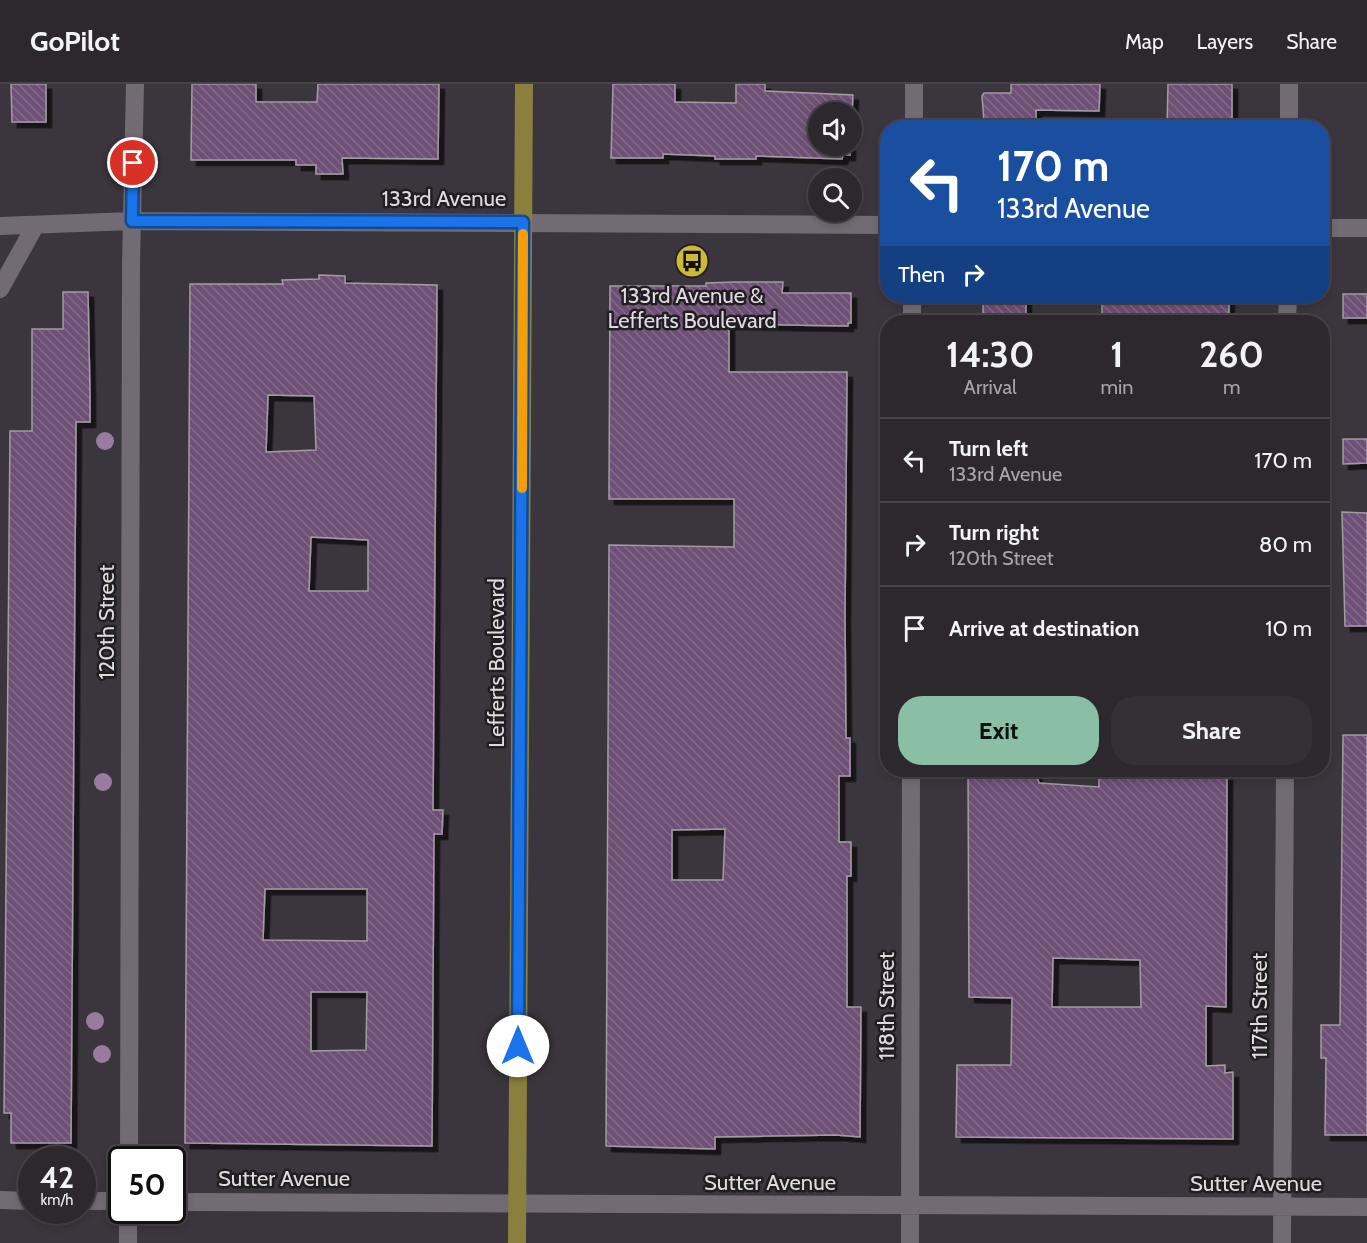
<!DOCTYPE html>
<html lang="en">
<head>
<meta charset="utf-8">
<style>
  body { margin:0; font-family:Cabin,sans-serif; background:#343036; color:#f1f3f6; height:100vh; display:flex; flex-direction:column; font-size:22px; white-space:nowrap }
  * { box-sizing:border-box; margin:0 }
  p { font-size:20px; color:#a6a6aa }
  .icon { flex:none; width:33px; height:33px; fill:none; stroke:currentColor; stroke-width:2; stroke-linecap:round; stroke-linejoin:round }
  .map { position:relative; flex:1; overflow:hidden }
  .details { position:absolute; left:880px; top:231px; width:450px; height:462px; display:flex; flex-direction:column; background:#2c282e; border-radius:24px; box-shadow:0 3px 9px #0003,0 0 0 2px #48444a }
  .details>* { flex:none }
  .banner { position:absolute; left:880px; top:36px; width:450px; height:183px; border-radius:24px; box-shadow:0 3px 9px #0003,0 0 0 2px #48444a; background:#1a4fa0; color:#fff; overflow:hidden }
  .tools { position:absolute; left:808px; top:18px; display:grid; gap:12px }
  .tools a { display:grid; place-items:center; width:54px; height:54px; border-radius:50%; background:#2c282e; box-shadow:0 3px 9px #0003,0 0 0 2px #48444a; font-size:30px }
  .speed { position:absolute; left:18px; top:1062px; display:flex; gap:12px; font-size:30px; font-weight:700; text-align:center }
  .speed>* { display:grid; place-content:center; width:78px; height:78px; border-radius:50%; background:#2c282e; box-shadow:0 3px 9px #0003,0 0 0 2px #48444a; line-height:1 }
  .speed small { font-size:15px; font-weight:400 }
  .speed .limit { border:3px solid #111; border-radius:9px; background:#fff; color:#111 }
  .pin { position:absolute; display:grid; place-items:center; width:51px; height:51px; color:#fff; margin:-26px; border:3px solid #fff; border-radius:50%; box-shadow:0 2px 6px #0007 }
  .me { position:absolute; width:66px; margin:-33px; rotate:0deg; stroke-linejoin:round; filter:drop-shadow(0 0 4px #0008) }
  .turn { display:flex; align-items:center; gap:21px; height:126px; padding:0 18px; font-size:27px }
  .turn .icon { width:78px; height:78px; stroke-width:2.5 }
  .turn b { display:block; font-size:42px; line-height:51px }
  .then { display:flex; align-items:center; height:57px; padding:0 18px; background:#0003; gap:12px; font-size:22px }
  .eta { display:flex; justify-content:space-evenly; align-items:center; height:102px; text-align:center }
  .eta b { font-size:36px; font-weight:700; line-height:42px }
  .action { display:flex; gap:12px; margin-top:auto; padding:12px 18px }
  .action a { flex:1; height:69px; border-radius:24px; background:#8abfa5; color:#111; font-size:24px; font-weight:700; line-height:69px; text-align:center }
  .action a+a { background:#343036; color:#f1f3f6 }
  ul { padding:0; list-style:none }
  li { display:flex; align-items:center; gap:18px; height:84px; padding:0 18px; border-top:2px solid #48444a }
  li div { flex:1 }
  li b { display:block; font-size:22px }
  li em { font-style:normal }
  header { display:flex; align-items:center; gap:36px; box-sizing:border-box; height:84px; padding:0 30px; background:#2c282e; border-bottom:2px solid #48444a }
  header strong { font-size:28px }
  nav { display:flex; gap:33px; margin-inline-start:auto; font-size:21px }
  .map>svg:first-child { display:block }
  .building { fill:url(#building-back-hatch); stroke:#a39ca4; stroke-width:1.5; fill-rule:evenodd; filter:url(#shadow) }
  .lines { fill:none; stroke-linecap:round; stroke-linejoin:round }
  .minor { stroke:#726b73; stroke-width:18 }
  .major { stroke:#8b7f3e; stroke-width:18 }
  .tree { fill:#987b9f }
  .route-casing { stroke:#114b97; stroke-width:15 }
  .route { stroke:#1a73e8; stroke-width:10 }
  .slow { stroke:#f59e0b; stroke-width:10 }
  .labels { text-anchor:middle; stroke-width:5; stroke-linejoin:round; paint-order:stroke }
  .street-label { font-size:22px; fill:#dedadf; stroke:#211e21 }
  .poi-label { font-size:22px; fill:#dedadf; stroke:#211e21 }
</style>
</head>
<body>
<header>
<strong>GoPilot</strong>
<nav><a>Map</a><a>Layers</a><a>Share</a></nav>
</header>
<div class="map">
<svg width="1367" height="1159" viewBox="0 0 1367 1159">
  <defs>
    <pattern id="building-back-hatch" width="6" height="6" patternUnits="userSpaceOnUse" patternTransform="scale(1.5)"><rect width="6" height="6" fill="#6e5074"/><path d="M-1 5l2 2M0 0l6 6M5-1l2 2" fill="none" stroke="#826987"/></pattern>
    <filter id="shadow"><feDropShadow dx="5.5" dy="5.5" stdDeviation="0" flood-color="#0009"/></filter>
  </defs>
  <rect width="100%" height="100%" fill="#3b353d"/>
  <path class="building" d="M11,0H46V38H12Z
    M192,0H256V18H317L318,0H439L438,75L342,74L343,90H316V81H296V76H191Z
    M613,0H675V18L736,19V0H765V7L853,11L852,28H819V62H850V71H843L842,75L756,72V75H715V72L663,70V74H611Z
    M1011,0H1100L1099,27L1036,26V37L984,38L982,12L984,9H1011Z
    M1168,0H1232V44H1167Z
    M319,191L345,192V199L437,201L433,726H443L442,750H434L432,1062L185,1059L190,200H283L282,196L319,195ZM268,311L314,312L316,366L266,368ZM311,453L368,456V507H309ZM265,805H367V857L263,856ZM311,908H367L366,966L311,967Z
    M735,198H783L782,209H851V239H848V242L729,240V288H847L845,533L846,654H850V692H839V758H851V792H847V923H861L860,1053L836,1051L715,1053V1065L606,1062L609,461L734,463V415H609L610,202H706V199ZM725,745L723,796H672V746Z
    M63,208H88L90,310V338H76L71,1059H11V1029H4L10,347H32V245H63Z
    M1343,210H1367V234H1343Z
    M983,212H1026V238H983Z
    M1102,212H1229V236H1102Z
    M1343,355H1367V379L1343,380Z
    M1342,428L1367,429V542H1345Z
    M1343,651H1367V1051H1325L1326,974H1321V941H1340Z
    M968,686H1035L1039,699L1099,703V686H1126V690L1227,691L1226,923L1206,922V982L1225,981V989L1233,988V1055L956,1053L957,981H1011L1012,914L969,913ZM1053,874L1140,876L1141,923H1052Z"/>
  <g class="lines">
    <path class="minor" d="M914,44V0
      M1289,44V0
      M0,142L132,137L888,141
      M1323,144H1367
      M0,205L35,142
      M912,238V212
      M1287,238L1288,212
      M129,1076L131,180L135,0
      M0,1116L32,1117
      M82,1117H122
      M172,1118L1367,1123
      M128,1159V1126
      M910,1159L911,686
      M1282,1159L1285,686"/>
    <path class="major" d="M517,1159L524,0"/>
  </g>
  <g class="tree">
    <circle cx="105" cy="357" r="9"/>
    <circle cx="103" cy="698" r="9"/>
    <circle cx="95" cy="937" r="9"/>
    <circle cx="102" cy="970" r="9"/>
  </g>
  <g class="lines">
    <g class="route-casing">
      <path id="route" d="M133,79L132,137L523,138L518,962"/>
    </g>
    <use href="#route" class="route"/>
    <path class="slow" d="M522,404L523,150"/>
  </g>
  <defs>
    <g id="bus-disc" transform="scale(1.725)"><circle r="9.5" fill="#cbb939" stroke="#211e21"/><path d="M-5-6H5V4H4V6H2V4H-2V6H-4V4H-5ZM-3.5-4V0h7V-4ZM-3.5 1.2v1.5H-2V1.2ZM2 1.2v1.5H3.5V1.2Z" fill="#111"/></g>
  </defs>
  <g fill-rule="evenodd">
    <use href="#bus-disc" x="692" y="177"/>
  </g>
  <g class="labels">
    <g class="street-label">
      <text x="444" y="122">133rd Avenue</text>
      <text transform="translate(106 538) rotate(-90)" y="8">120th Street</text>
      <text transform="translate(496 579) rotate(-90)" y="8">Lefferts Boulevard</text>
      <text transform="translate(886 922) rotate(-90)" y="8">118th Street</text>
      <text transform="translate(1259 922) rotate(-90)" y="8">117th Street</text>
      <text x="284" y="1102">Sutter Avenue</text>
      <text x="770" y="1106">Sutter Avenue</text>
      <text x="1256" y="1107">Sutter Avenue</text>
    </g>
    <g class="poi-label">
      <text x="692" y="219">133rd Avenue &amp;<tspan x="692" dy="25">Lefferts Boulevard</tspan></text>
    </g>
  </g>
</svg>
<div class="tools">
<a><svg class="icon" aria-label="sound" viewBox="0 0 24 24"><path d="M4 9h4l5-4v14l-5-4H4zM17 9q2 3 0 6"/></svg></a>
<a><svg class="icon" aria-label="search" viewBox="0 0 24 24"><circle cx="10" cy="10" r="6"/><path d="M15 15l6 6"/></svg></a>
</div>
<div class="speed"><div>42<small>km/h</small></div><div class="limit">50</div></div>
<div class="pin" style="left:133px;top:79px;background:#d93025"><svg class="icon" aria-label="arrive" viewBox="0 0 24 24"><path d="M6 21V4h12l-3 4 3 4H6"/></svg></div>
<svg class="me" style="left:518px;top:962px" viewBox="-20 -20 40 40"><circle r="19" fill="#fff"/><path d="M0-13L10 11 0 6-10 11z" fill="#1a73e8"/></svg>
<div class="banner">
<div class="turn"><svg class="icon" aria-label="left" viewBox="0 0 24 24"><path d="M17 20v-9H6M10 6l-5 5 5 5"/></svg><div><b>170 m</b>133rd Avenue</div></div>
<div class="then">Then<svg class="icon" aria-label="right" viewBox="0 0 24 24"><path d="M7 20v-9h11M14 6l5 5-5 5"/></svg></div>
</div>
<section class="details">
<div class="eta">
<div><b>14:30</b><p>Arrival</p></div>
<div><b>1</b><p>min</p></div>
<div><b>260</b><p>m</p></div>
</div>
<ul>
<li><svg class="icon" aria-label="left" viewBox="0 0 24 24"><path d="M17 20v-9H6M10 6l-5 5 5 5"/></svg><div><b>Turn left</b><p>133rd Avenue</p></div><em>170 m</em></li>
<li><svg class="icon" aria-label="right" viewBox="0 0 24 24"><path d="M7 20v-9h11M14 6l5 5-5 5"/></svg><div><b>Turn right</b><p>120th Street</p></div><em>80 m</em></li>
<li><svg class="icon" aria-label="arrive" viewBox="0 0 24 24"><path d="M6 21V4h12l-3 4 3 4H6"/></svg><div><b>Arrive at destination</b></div><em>10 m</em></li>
</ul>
<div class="action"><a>Exit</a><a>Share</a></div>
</section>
</div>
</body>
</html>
